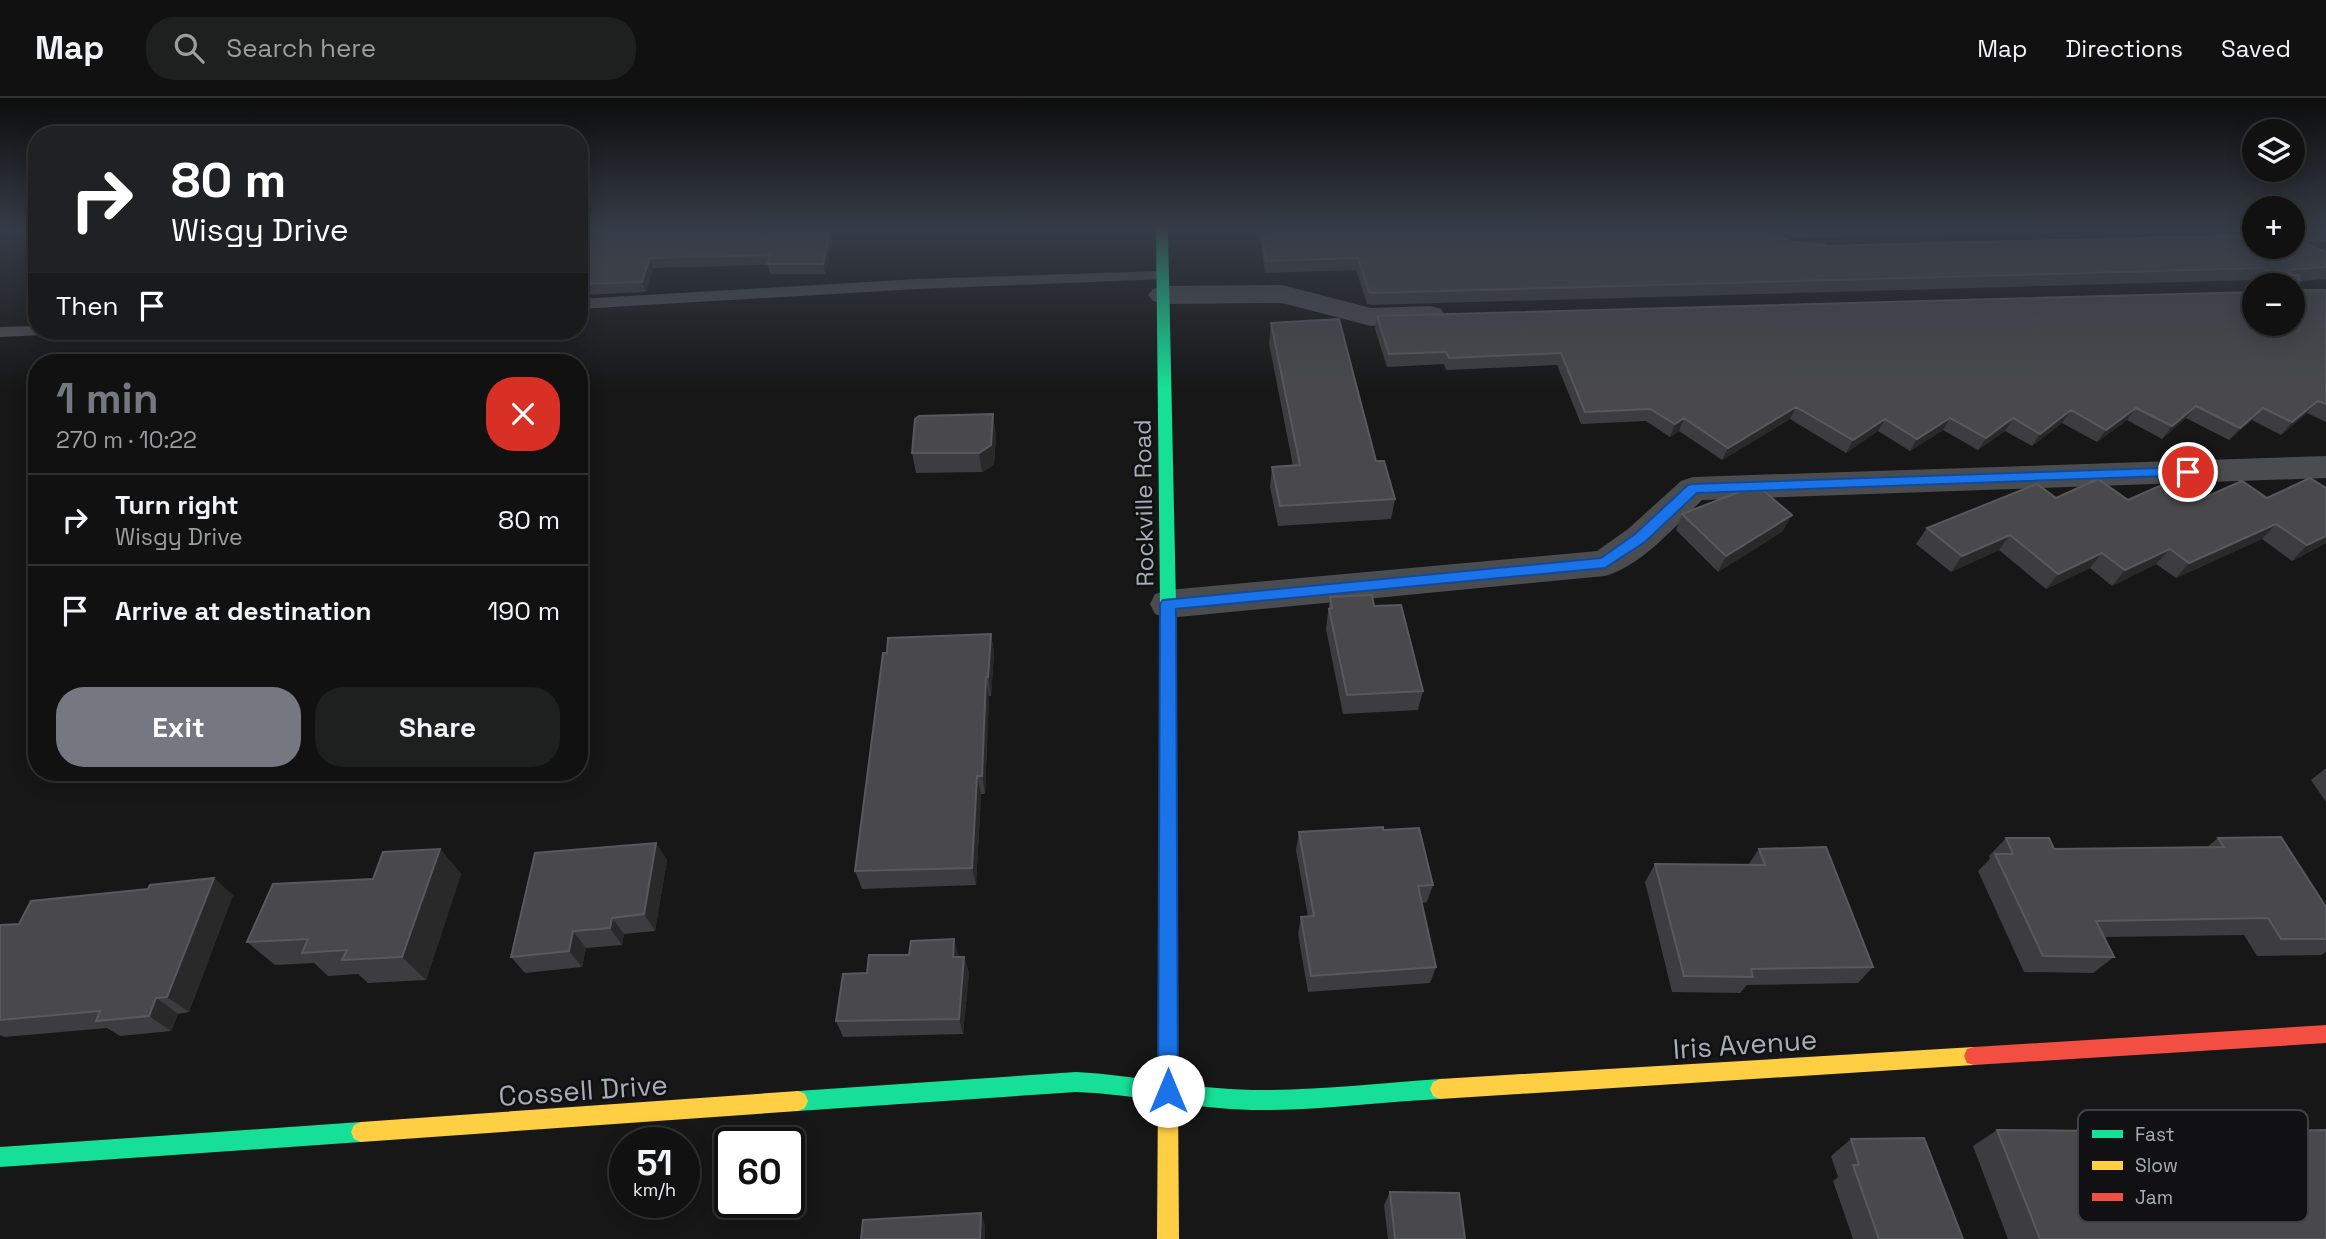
<!DOCTYPE html>
<html lang="en">
<head>
<meta charset="utf-8">
<style>
  body { margin:0; font-family:"Space Grotesk",sans-serif; background:#1e1f1f; color:#f1f3f6; height:100vh; display:flex; flex-direction:column; font-size:26px; white-space:nowrap }
  * { box-sizing:border-box; margin:0 }
  p { font-size:23px; color:#9c9d9f }
  .icon { flex:none; width:38px; height:38px; fill:none; stroke:currentColor; stroke-width:2; stroke-linecap:round; stroke-linejoin:round }
  .map { position:relative; flex:1; overflow:hidden }
  .side { position:absolute; left:28px; top:256px; width:560px; height:427px; display:flex; flex-direction:column; background:#111; border-radius:28px; box-shadow:0 4px 18px #0003,0 0 0 2px #303131 }
  .side>* { flex:none }
  .hud { position:absolute; left:28px; top:28px; width:560px; height:214px; border-radius:28px; box-shadow:0 4px 18px #0003,0 0 0 2px #303131; background:#202124; color:#fff; overflow:hidden }
  .controls { position:absolute; left:2242px; top:21px; display:grid; gap:14px }
  .controls a { display:grid; place-items:center; width:63px; height:63px; border-radius:50%; background:#111; box-shadow:0 4px 18px #0003,0 0 0 2px #303131; font-size:35px }
  .speed { position:absolute; left:609px; top:1029px; display:flex; gap:14px; font-size:35px; font-weight:700; text-align:center }
  .speed>* { display:grid; place-content:center; width:91px; height:91px; border-radius:50%; background:#111; box-shadow:0 4px 18px #0003,0 0 0 2px #303131; line-height:1 }
  .speed small { font-size:18px; font-weight:400 }
  .speed .limit { border:4px solid #111; border-radius:10px; background:#fff; color:#111 }
  .pin { position:absolute; display:grid; place-items:center; width:60px; height:60px; color:#fff; margin:-30px; border:4px solid #fff; border-radius:50%; box-shadow:0 2px 7px #0007 }
  .me { position:absolute; width:77px; margin:-38px; rotate:0deg; stroke-linejoin:round; filter:drop-shadow(0 0 5px #0008) }
  .turn { display:flex; align-items:center; gap:24px; height:147px; padding:0 28px; font-size:32px }
  .turn .icon { width:91px; height:91px; stroke-width:2.5 }
  .turn b { display:block; font-size:49px; line-height:60px }
  .then { display:flex; align-items:center; height:66px; padding:0 28px; background:#0003; gap:14px; font-size:26px }
  .round { display:grid; place-items:center; flex:none; width:74px; height:74px; border-radius:28px; background:#1e1f1f }
  .overview { display:flex; align-items:center; justify-content:space-between; height:119px; padding:0 28px }
  h1 { font-size:42px; font-weight:700; line-height:52px; color:#757880 }
  .button { display:flex; gap:14px; margin-top:auto; padding:14px 28px }
  .button a { flex:1; height:80px; border-radius:28px; background:#757880; color:#fff; font-size:28px; font-weight:700; line-height:80px; text-align:center }
  .button a+a { background:#1e1f1f; color:#f1f3f6 }
  ul { padding:0; list-style:none }
  li { display:flex; align-items:center; gap:21px; height:91px; padding:0 28px; border-top:2px solid #303131 }
  li div { flex:1 }
  li b { display:block; font-size:26px }
  li em { font-style:normal }
  header { display:flex; align-items:center; gap:42px; box-sizing:border-box; height:98px; padding:0 35px; background:#111; border-bottom:2px solid #303131 }
  header strong { font-size:33px }
  nav { display:flex; gap:38px; margin-inline-start:auto; font-size:24px }
  .search { width:490px; height:63px; background:#1e1f1f; display:flex; align-items:center; gap:18px; box-sizing:border-box; padding:0 24px; border-radius:28px; color:#9c9d9f; font-size:26px }
  .map>svg:first-child { display:block }
  .lines { fill:none; stroke-linecap:round; stroke-linejoin:round }
  .lane { fill:#4b4c50; fill-rule:evenodd }
  .street { fill:#4b4c50; fill-rule:evenodd }
  .fast { fill:#16e098; fill-rule:evenodd }
  .slow { fill:#ffcf43; fill-rule:evenodd }
  .jam { fill:#f24e42; fill-rule:evenodd }
  .wall { fill:#3d3d3f }
  .shaded-wall { fill:#29292a }
  .building { fill:#49494c; stroke:#58595d; stroke-width:2 }
  .route { fill:#1a73e8; stroke:#114b97; stroke-width:2 }
  .labels { text-anchor:middle; stroke-width:5; stroke-linejoin:round; paint-order:stroke }
  .street-label { font-size:24px; fill:#a8adb8; stroke:#111113 }
  .near-street-label { font-size:28px; fill:#a8adb8; stroke:#111113 }
  .key { fill:#111113; stroke:#3e4045; stroke-width:2 }
  .key-label { font-size:19px; fill:#a8adb8 }
</style>
</head>
<body>
<header>
<strong>Map</strong>
<div class="search"><svg class="icon" aria-label="search" viewBox="0 0 24 24"><circle cx="10" cy="10" r="6"/><path d="M15 15l6 6"/></svg>Search here</div>
<nav><a>Map</a><a>Directions</a><a>Saved</a></nav>
</header>
<div class="map">
<svg width="2326" height="1141" viewBox="0 0 2326 1141">
  <rect width="100%" height="100%" fill="#171717"/>
  <g class="lines">
    <path class="lane" d="M1161,173L1169,178L1167,181L917,191L579,211V201L917,181Z
      M37,228V233H45L43,237L0,239V229Z"/>
    <path class="street" d="M1741,131H1774L1792,143L1825,145L1829,151L1825,157C1795,165 1760,159 1741,131Z
      M2292,131H2326V144L2292,145Z
      M1282,187L1371,210L1430,208L1441,211L1445,217L1441,223L1371,228L1282,205L1163,206L1153,203L1148,197L1153,191L1163,188Z
      M2326,358V380L1702,402C1674,429 1643,467 1605,478L1168,520L1155,516L1150,506L1155,496L1168,492L1597,453L1628,431L1681,383L1693,379Z"/>
    <path class="fast" d="M1156,131H1168L1176,506L1177,847L1175,853L1168,855L1161,853L1159,847L1160,506Z
      M1076,974C1135,977 1193,991 1252,992C1314,993 1378,985 1440,981L1447,984L1450,991L1447,998L1440,1001C1378,1004 1314,1013 1252,1012C1193,1011 1135,996 1076,994L798,1013L791,1010L788,1003L791,996L798,993Z
      M361,1024L368,1027L371,1034L368,1041L361,1044L0,1069V1049Z"/>
    <path class="slow" d="M1168,839L1175,841L1177,847L1179,1141H1157L1159,847L1161,841Z
      M1974,949L1981,951L1984,958L1981,965L1974,967L1440,1001L1433,998L1430,991L1433,984L1440,981Z
      M798,993L805,996L808,1003L805,1010L798,1013L361,1044L354,1041L351,1034L354,1027L361,1024Z"/>
    <path class="jam" d="M2326,927V945L1974,967L1967,965L1964,958L1967,951L1974,949Z"/>
  </g>
  <path class="wall" d="M579,131H834L825,176H770L768,167L653,170L646,194L579,197Z
    M1258,131H1755L1759,135L1784,149L2326,154V181L2299,183V190L2302,192H2326V324L2307,315L2281,337L2252,322L2229,342L2186,320L2162,341L2127,322L2097,344L2062,325L2032,348L2005,333L1978,352L1943,332L1910,353L1878,333L1846,355L1790,321L1722,362L1679,333L1670,339L1646,323L1581,326L1557,267L1446,272L1444,266L1387,269L1375,231L1377,218L2254,226L2292,187H2258L2260,185L2254,182L1371,207L1367,206L1356,172L1265,175Z
    M1778,131H2145L1793,140Z
    M1271,225L1376,363L1395,401L1391,421L1278,428L1270,389L1272,369L1293,368L1269,245Z
    M996,336L994,367L982,374L916,375L912,355Z
    M2242,383L2326,445L2292,463L2262,441L2176,480L2156,466L2112,488L2090,470L2046,491L1999,452L1951,474L1916,446L1927,430L2056,400L2128,402H2199Z
    M1682,416L1783,433L1718,474L1676,432Z
    M1330,499L1374,508L1423,593L1418,612L1343,616L1326,531Z
    M991,536L994,555L991,598H989L985,696H981L976,787L862,791L855,773Z
    M2326,670V704L2311,682Z
    M1383,732L1433,787L1427,804L1422,805L1436,869L1430,885L1308,894L1298,836L1301,819H1308L1296,752L1299,734Z
    M2006,740L2054,751L2207,749L2218,740L2326,809V854L2321,857L2257,858L2244,837L2104,839L2114,859L2093,875L2024,874L1978,773L1990,761L1989,758Z
    M656,745L667,762L655,833L624,836L622,847L586,850L582,869L525,875L511,859Z
    M440,751L461,776L426,882L368,885L358,876L328,878L314,865L275,867L247,844L373,781Z
    M1759,751L1873,869L1858,885L1747,887L1740,895L1672,894L1645,784L1655,766L1748,767Z
    M233,797L189,914L178,916L171,933L120,938L107,930L4,939L0,937V827L19,826Z
    M959,859H964L969,875L963,936L843,939L836,923L867,875Z
    M1997,1032L2209,1034L2326,1141H2008L1973,1048Z
    M1851,1041L1963,1141H1853L1833,1083L1838,1079L1831,1058Z
    M1390,1094L1465,1141H1388L1384,1107Z"/>
  <path class="shaded-wall" d="M830,131H834L825,176L823,166Z
    M650,160L653,170L646,194L642,184Z
    M2318,303L2307,315L2281,337L2292,324Z
    M2196,308L2186,320L2162,341L2172,328Z
    M1796,309L1790,321L1722,362L1728,350Z
    M2136,310L2127,322L2097,344L2106,332Z
    M2263,310L2252,322L2229,342L2240,330Z
    M2071,312L2062,325L2032,348L2040,336Z
    M993,316L996,336L994,367L982,374L979,355Z
    M1684,320L1679,333L1670,339L1675,326Z
    M1950,320L1943,332L1910,353L1917,341Z
    M2013,320L2005,333L1978,352L1986,340Z
    M1885,321L1878,333L1846,355L1853,342Z
    M1792,417L1783,433L1718,474L1726,458Z
    M2276,426L2262,441L2176,480L2189,465Z
    M2010,437L1999,452L1951,474L1962,458Z
    M2326,438V445L2292,463L2307,447Z
    M2170,451L2156,466L2112,488L2125,472Z
    M2102,455L2090,470L2046,491L2058,476Z
    M991,536L994,555L991,598L988,579Z
    M986,579L989,598L985,696L982,678Z
    M977,678L981,696L976,787L972,770Z
    M656,745L667,762L655,833L644,816Z
    M440,751L461,776L426,882L402,859Z
    M214,780L233,797L189,914L167,899Z
    M612,820L624,836L622,847L610,830Z
    M573,833L586,850L582,869L569,853Z
    M954,841L959,858L957,875L953,859Z
    M964,859L969,875L963,936L959,921Z
    M156,900L178,916L171,933L149,918Z
    M981,1115L985,1127V1141H980Z"/>
  <path class="building" d="M579,131H830L823,166H767L771,157L650,160L642,184L579,186Z
    M1261,131H1755L1759,135L1784,149L2254,137V149H2292V139L2326,154V169L2290,172L2289,177H2299V190L2302,192H2326V306L2318,303L2292,324L2263,310L2240,330L2196,308L2172,328L2136,310L2106,332L2071,312L2040,336L2013,320L1986,340L1950,320L1917,341L1885,321L1853,342L1796,309L1728,350L1684,320L1675,326L1650,311L1585,314L1561,255L1449,260L1446,254L1389,256L1377,218L2254,194V226H2292V187H2266V177L2274,175L2263,170L1373,195L1369,194L1358,160L1266,163Z
    M1339,221L1376,363H1384L1395,401L1280,408L1272,369L1300,367L1271,225Z
    M993,316L991,347L979,355H912L915,321L919,318Z
    M2310,380L2326,390V438L2307,447L2276,426L2189,465L2170,451L2125,472L2102,455L2058,476L2010,437L1962,458L1927,430L2037,386L2056,400L2098,381L2128,402L2171,383L2199,402L2242,383L2267,400Z
    M1757,387L1792,417L1726,458L1682,416Z
    M1372,497L1374,508L1401,507L1423,593L1347,597L1329,511L1332,510L1330,499Z
    M991,536L988,579H986L982,678H977L972,770L855,773L883,555H887L888,540Z
    M1383,729V732L1419,730L1433,787L1418,788L1436,869L1311,878L1301,819L1314,818L1299,734Z
    M2281,739L2326,809V841H2281L2268,820L2096,823L2114,859L2043,858L1995,756H2013L2006,740H2049L2054,751L2224,749L2218,740Z
    M656,745L644,816L612,820L610,830L573,833L569,853L511,859L535,755Z
    M1826,749L1873,869L1751,871L1753,879L1684,878L1655,766L1765,767L1759,751Z
    M440,751L402,859L342,862L347,852L302,855L308,841L247,844L273,786L373,781L383,754Z
    M214,780L167,899L156,900L149,918L96,923L100,913L0,922V827L19,826L31,803L148,791L150,787Z
    M954,841L953,859H964L959,921L836,923L843,876L867,875L869,857H909L911,843Z
    M1997,1032L2209,1034L2326,1032V1141H2040Z
    M1924,1040L1963,1141H1879L1853,1067H1859L1851,1041Z
    M1390,1094L1459,1095L1465,1141H1395Z
    M981,1115L980,1141H861L863,1122Z"/>
  <linearGradient id="sky" x2="0" y2="1"><stop stop-color="#0d0d0d"/><stop offset="0.45" stop-color="#363c47"/><stop offset="1" stop-color="#363c47" stop-opacity="0"/></linearGradient>
  <rect width="2326" height="291" fill="url(#sky)"/>
  <path class="route" d="M2188,369L2195,374L2193,377L1697,395L1645,444L1605,470L1176,511L1178,993L1175,1000L1168,1003L1161,1000L1158,993L1160,506L1163,502L1601,460L1635,436L1688,387L1693,386Z"/>
  <g class="labels">
    <g class="street-label">
      <text transform="translate(1144 405) rotate(-91)" y="8">Rockville Road</text>
    </g>
    <g class="near-street-label">
      <text transform="translate(1745 946) rotate(-4)" y="10">Iris Avenue</text>
      <text transform="translate(583 992) rotate(-4)" y="10">Cossell Drive</text>
    </g>
  </g>
  <rect x="2078" y="1012" width="230" height="112" rx="10" class="key"/>
  <rect x="2092" y="1032" width="31" height="8" fill="#16e098"/>
  <rect x="2092" y="1063" width="31" height="9" fill="#ffcf43"/>
  <rect x="2092" y="1095" width="31" height="8" fill="#f24e42"/>
  <g class="key-label">
    <text x="2135" y="1043">Fast</text>
    <text x="2135" y="1074">Slow</text>
    <text x="2135" y="1106">Jam</text>
  </g>
</svg>
<div class="controls">
<a><svg class="icon" aria-label="layers" viewBox="0 0 24 24"><path d="M12 4l9 5-9 5-9-5zM3 14l9 5 9-5"/></svg></a>
<a>+</a>
<a>−</a>
</div>
<div class="speed"><div>51<small>km/h</small></div><div class="limit">60</div></div>
<div class="pin" style="left:2188px;top:374px;background:#d93025"><svg class="icon" aria-label="arrive" viewBox="0 0 24 24"><path d="M6 21V4h12l-3 4 3 4H6"/></svg></div>
<svg class="me" style="left:1168px;top:993px" viewBox="-20 -20 40 40"><circle r="19" fill="#fff"/><path d="M0-13L10 11 0 6-10 11z" fill="#1a73e8"/></svg>
<div class="hud">
<div class="turn"><svg class="icon" aria-label="right" viewBox="0 0 24 24"><path d="M7 20v-9h11M14 6l5 5-5 5"/></svg><div><b>80 m</b>Wisgy Drive</div></div>
<div class="then">Then<svg class="icon" aria-label="arrive" viewBox="0 0 24 24"><path d="M6 21V4h12l-3 4 3 4H6"/></svg></div>
</div>
<section class="side">
<div class="overview"><div><h1>1 min</h1><p>270 m · 10:22</p></div><a class="round" style="background:#d93025;color:#fff"><svg class="icon" aria-label="close" viewBox="0 0 24 24"><path d="M6 6l12 12M18 6L6 18"/></svg></a></div>
<ul>
<li><svg class="icon" aria-label="right" viewBox="0 0 24 24"><path d="M7 20v-9h11M14 6l5 5-5 5"/></svg><div><b>Turn right</b><p>Wisgy Drive</p></div><em>80 m</em></li>
<li><svg class="icon" aria-label="arrive" viewBox="0 0 24 24"><path d="M6 21V4h12l-3 4 3 4H6"/></svg><div><b>Arrive at destination</b></div><em>190 m</em></li>
</ul>
<div class="button"><a>Exit</a><a>Share</a></div>
</section>
</div>
</body>
</html>
